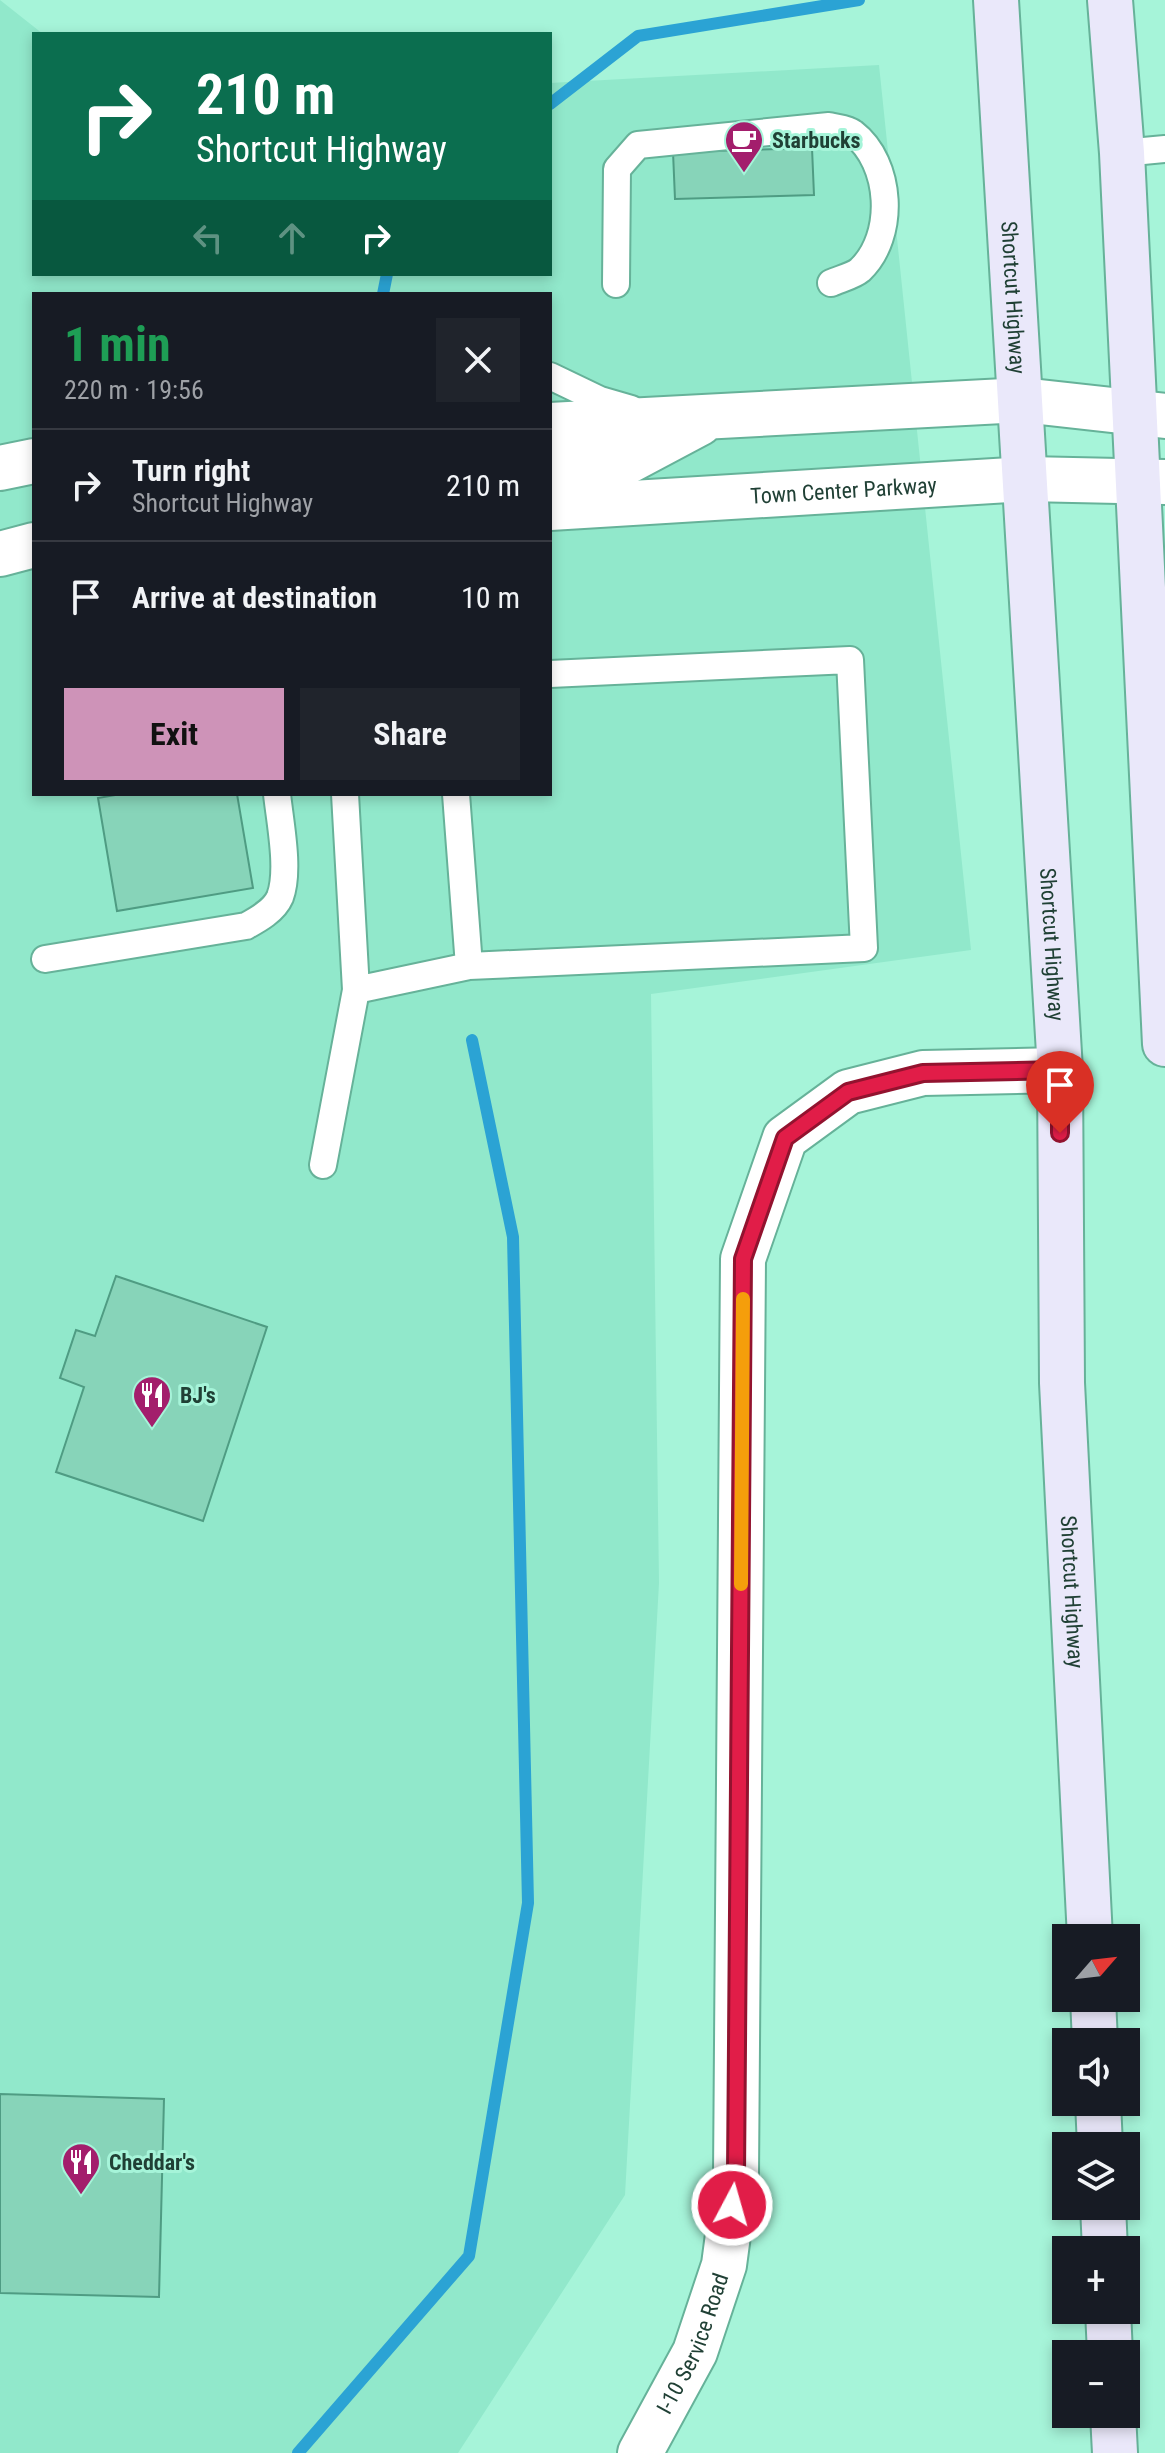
<!DOCTYPE html>
<html lang="en">
<head>
<meta charset="utf-8">
<style>
  body { margin:0; font-family:"Roboto Condensed",sans-serif; background:#20242c; color:#f1f3f6; height:100vh; display:flex; flex-direction:column; font-size:30px; white-space:nowrap }
  * { box-sizing:border-box; margin:0 }
  p { font-size:26px; color:#9ea1a6 }
  .icon { flex:none; width:44px; height:44px; fill:none; stroke:currentColor; stroke-width:2; stroke-linecap:round; stroke-linejoin:round }
  .map { position:relative; flex:1; overflow:hidden }
  .side { position:absolute; left:32px; top:292px; width:520px; height:504px; display:flex; flex-direction:column; background:#171b24; border-radius:0px; box-shadow:0 4px 12px #0003 }
  .side>* { flex:none }
  .hud { position:absolute; left:32px; top:32px; width:520px; height:244px; border-radius:0px; box-shadow:0 4px 12px #0003; background:#0b6e4f; color:#fff; overflow:hidden }
  .needle { width:52px; rotate:62deg }
  .fabs { position:absolute; left:1052px; top:1924px; display:grid; gap:16px }
  .fabs a { display:grid; place-items:center; width:88px; height:88px; border-radius:0px; background:#171b24; box-shadow:0 4px 12px #0003; font-size:40px }
  .pin { position:absolute; display:grid; place-items:center; width:68px; height:68px; color:#fff; margin:-82px -34px; border-radius:50% 50% 50% 0; rotate:-45deg; box-shadow:0 0 8px #0007 }
  .pin .icon { rotate:45deg }
  .me { position:absolute; width:88px; margin:-44px; rotate:6deg; stroke-linejoin:round; filter:drop-shadow(0 0 6px #0008) }
  .turn { display:flex; align-items:center; gap:28px; height:168px; padding:0 32px; font-size:36px }
  .turn .icon { width:104px; height:104px; stroke-width:2.5 }
  .turn b { display:block; font-size:56px; line-height:68px }
  .lanes { display:flex; align-items:center; height:76px; padding:0 32px; background:#0003; justify-content:center; gap:40px; direction:ltr }
  .lanes .off { opacity:.35 }
  .round { display:grid; place-items:center; flex:none; width:84px; height:84px; border-radius:0px; background:#20242c }
  .overview { display:flex; align-items:center; justify-content:space-between; height:136px; padding:0 32px }
  h1 { font-size:48px; font-weight:700; line-height:60px; color:#1e9e55 }
  .primary-button { display:flex; gap:16px; margin-top:auto; padding:16px 32px }
  .primary-button a { flex:1; height:92px; border-radius:0px; background:#ce93b8; color:#111; font-size:32px; font-weight:700; line-height:92px; text-align:center }
  .primary-button a+a { background:#20242c; color:#f1f3f6 }
  ul { padding:0; list-style:none }
  li { display:flex; align-items:center; gap:24px; height:112px; padding:0 32px; border-top:2px solid #363941 }
  li div { flex:1 }
  li b { display:block; font-size:30px }
  li em { font-style:normal }
  .map>svg:first-child { display:block }
  .built { fill:#91e8cb; fill-rule:evenodd }
  .lines { fill:none; stroke-linecap:round; stroke-linejoin:round }
  .stream { stroke:#2ba3d4; stroke-width:12 }
  .building { fill:#87d4b9; stroke:#4f9c83; stroke-width:2 }
  .service-casing { stroke:#66b299; stroke-width:30 }
  .tertiary-casing { stroke:#66b299; stroke-width:48 }
  .secondary-casing { stroke:#66b299; stroke-width:48 }
  .service { stroke:#fff; stroke-width:26 }
  .tertiary { stroke:#fff; stroke-width:44 }
  .secondary { stroke:#eae8fa; stroke-width:44 }
  .route-casing { stroke:#92132f; stroke-width:20 }
  .route { stroke:#e11d48; stroke-width:14 }
  .slow { stroke:#f59e0b; stroke-width:14 }
  .labels { text-anchor:middle; stroke-width:6; stroke-linejoin:round; paint-order:stroke }
  .poi-label { font-size:22px; font-weight:bold; fill:#204035; stroke:#a6f4d9; text-anchor:start }
  .street-label { font-size:22px; fill:#204035; stroke:#a6f4d9 }
</style>
</head>
<body>
<div class="map">
<svg width="1165" height="2453" viewBox="0 0 1165 2453">
  <rect width="100%" height="100%" fill="#a6f4d9"/>
  <path class="built" d="M0,0L43,34H34V274H550V83L879,65L971,950L651,994L659,1583L625,2195L458,2453H0ZM34,294H550V794H34Z"/>
  <g class="lines">
    <path class="stream" d="M550,104L638,36L859,0
      M383,294L387,274
      M298,2453L469,2256L528,1903L513,1237L472,1040"/>
  </g>
  <path class="building" d="M812,148L814,195L675,199L673,152Z
    M121,794H237L253,888L117,911L98,798Z
    M116,1276L267,1327L203,1521L56,1472L84,1387L60,1378L76,1330L95,1336Z
    M0,2094L164,2099L159,2297L0,2293Z"/>
  <g class="lines">
    <g class="service-casing">
      <path id="service" d="M1122,153L1165,149
        M616,284L617,169L638,145L829,126C836,128 847,128 853,133C892,163 896,236 860,270C853,276 840,279 831,283
        M550,376L600,400L631,409
        M456,794L469,966
        M45,959L246,926C257,920 274,911 280,897C290,871 280,822 277,794
        M356,990L469,966L864,948L850,660L550,674
        M323,1165L356,990L345,794"/>
    </g>
    <g class="tertiary-casing">
      <g id="tertiary">
        <path d="M550,425L1022,400L1165,416"/>
        <path d="M550,465H621L700,423"/>
        <path d="M0,468L34,461"/>
        <path id="s1" d="M550,508L1027,479L1165,482"/>
        <path d="M0,554L34,545"/>
        <path id="s2" d="M640,2453L695,2352L724,2265L736,2175L743,1259L785,1138L848,1092L923,1073L1060,1070"/>
      </g>
    </g>
    <g class="secondary-casing">
      <g id="secondary">
        <path id="s3" d="M996,0L1060,1070L1062,1383L1090,1938"/>
        <path d="M1110,0L1122,153L1165,1044"/>
        <path d="M1093,1998L1095,2042"/>
        <path d="M1098,2102L1100,2146"/>
        <path d="M1103,2206L1105,2250"/>
        <path d="M1108,2310L1110,2354"/>
        <path d="M1113,2414L1115,2453"/>
      </g>
    </g>
    <use href="#service" class="service"/>
    <use href="#tertiary" class="tertiary"/>
    <use href="#secondary" class="secondary"/>
  </g>
  <g class="lines">
    <g class="route-casing">
      <path id="route" d="M732,2205L736,2175L743,1259L785,1138L848,1092L923,1073L1060,1070V1133"/>
    </g>
    <use href="#route" class="route"/>
    <path class="slow" d="M741,1584L743,1299"/>
  </g>
  <defs>
    <g id="cafe-pin" transform="scale(2)"><path d="M0 17L-7.5 6A9.5 9.5 0 1 1 7.5 6Z" fill="#a31e6c" stroke="#a6f4d9"/><path d="M-5.5-4.5H6V0H3Q3 3.5 0 3.5H-2.5Q-5.5 3.5-5.5 0ZM3-3.2v2h1.7v-2ZM-6 4.5H4V6H-6Z" fill="#fff"/></g>
    <g id="restaurant-pin" transform="scale(2)"><path d="M0 17L-7.5 6A9.5 9.5 0 1 1 7.5 6Z" fill="#a31e6c" stroke="#a6f4d9"/><path d="M-5-6h1v4h1v-4h1v4h1v-4h1v5L-1.5 .5V6h-2V.5L-5-1ZM5-6V6H3V1.5H1.5Q1.5-4 5-6Z" fill="#fff"/></g>
  </defs>
  <g fill-rule="evenodd">
    <use href="#cafe-pin" x="744" y="140"/>
    <use href="#restaurant-pin" x="152" y="1395"/>
    <use href="#restaurant-pin" x="81" y="2162"/>
  </g>
  <g class="labels">
    <g class="poi-label">
      <text x="772" y="148">Starbucks</text>
      <text x="180" y="1403">BJ's</text>
      <text x="109" y="2170">Cheddar's</text>
    </g>
    <g class="street-label">
      <text dy="8" stroke="none"><textPath href="#s3" startOffset="298">Shortcut Highway</textPath></text>
      <text dy="8" stroke="none"><textPath href="#s1" startOffset="294">Town Center Parkway</textPath></text>
      <text dy="8" stroke="none"><textPath href="#s3" startOffset="946">Shortcut Highway</textPath></text>
      <text dy="8" stroke="none"><textPath href="#s3" startOffset="1594">Shortcut Highway</textPath></text>
      <text dy="8" stroke="none"><textPath href="#s2" startOffset="122">I-10 Service Road</textPath></text>
    </g>
  </g>
</svg>
<div class="fabs">
<a><svg class="needle" viewBox="-14 -14 28 28"><path d="M0-13l5 13h-10z" fill="#e53935"/><path d="M0 13l5-13h-10z" fill="#9ea1a6"/></svg></a>
<a><svg class="icon" aria-label="sound" viewBox="0 0 24 24"><path d="M4 9h4l5-4v14l-5-4H4zM17 9q2 3 0 6"/></svg></a>
<a><svg class="icon" aria-label="layers" viewBox="0 0 24 24"><path d="M12 4l9 5-9 5-9-5zM3 14l9 5 9-5"/></svg></a>
<a>+</a>
<a>−</a>
</div>
<div class="pin" style="left:1060px;top:1133px;background:#d93025"><svg class="icon" aria-label="arrive" viewBox="0 0 24 24"><path d="M6 21V4h12l-3 4 3 4H6"/></svg></div>
<svg class="me" style="left:732px;top:2205px" viewBox="-20 -20 40 40"><circle r="17" fill="#e11d48" stroke="#fff" stroke-width="3"/><path d="M0-11L8 9 0 5-8 9z" fill="#fff"/></svg>
<div class="hud">
<div class="turn"><svg class="icon" aria-label="right" viewBox="0 0 24 24"><path d="M7 20v-9h11M14 6l5 5-5 5"/></svg><div><b>210 m</b>Shortcut Highway</div></div>
<div class="lanes"><svg class="icon off" aria-label="left" viewBox="0 0 24 24"><path d="M17 20v-9H6M10 6l-5 5 5 5"/></svg><svg class="icon off" aria-label="ahead" viewBox="0 0 24 24"><path d="M12 20V5M6 11l6-6 6 6"/></svg><svg class="icon" aria-label="right" viewBox="0 0 24 24"><path d="M7 20v-9h11M14 6l5 5-5 5"/></svg></div>
</div>
<section class="side">
<div class="overview"><div><h1>1 min</h1><p>220 m · 19:56</p></div><a class="round"><svg class="icon" aria-label="close" viewBox="0 0 24 24"><path d="M6 6l12 12M18 6L6 18"/></svg></a></div>
<ul>
<li><svg class="icon" aria-label="right" viewBox="0 0 24 24"><path d="M7 20v-9h11M14 6l5 5-5 5"/></svg><div><b>Turn right</b><p>Shortcut Highway</p></div><em>210 m</em></li>
<li><svg class="icon" aria-label="arrive" viewBox="0 0 24 24"><path d="M6 21V4h12l-3 4 3 4H6"/></svg><div><b>Arrive at destination</b></div><em>10 m</em></li>
</ul>
<div class="primary-button"><a>Exit</a><a>Share</a></div>
</section>
</div>
</body>
</html>
